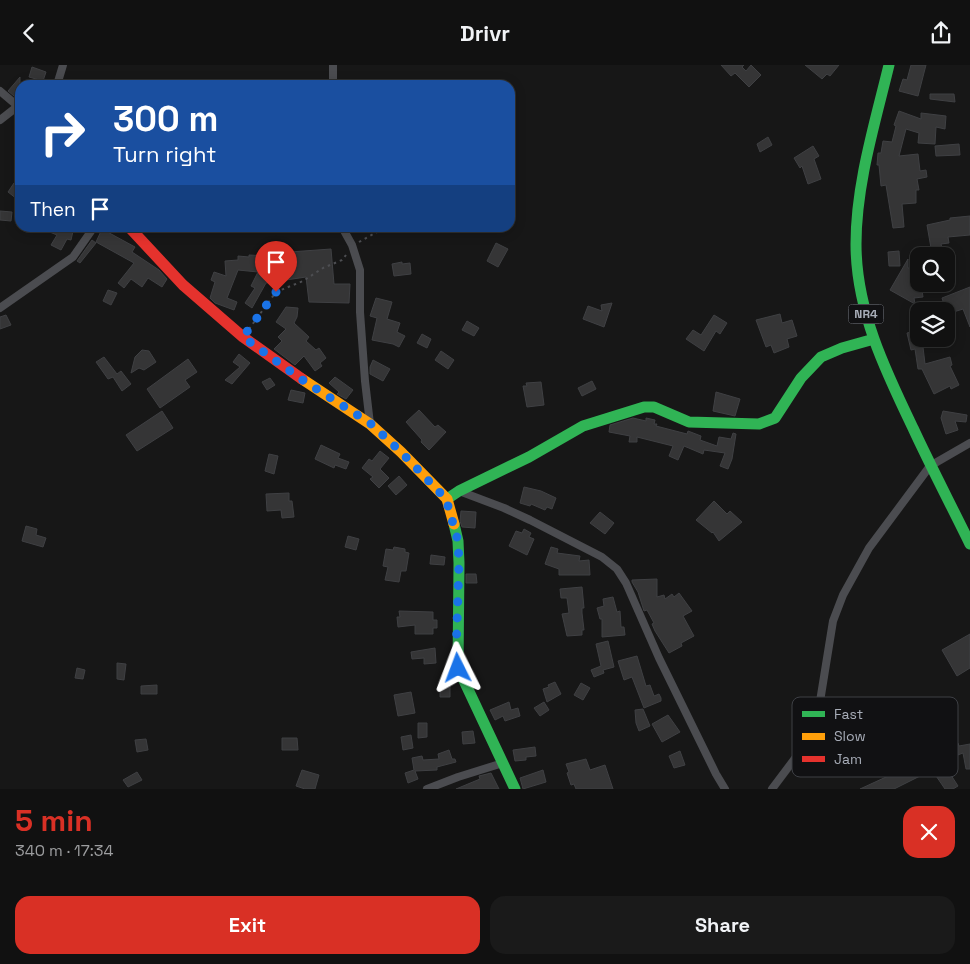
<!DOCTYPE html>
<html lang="en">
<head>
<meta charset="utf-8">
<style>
  body { margin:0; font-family:"Space Grotesk",sans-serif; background:#1a1a1a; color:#f1f3f6; height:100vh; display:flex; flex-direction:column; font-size:19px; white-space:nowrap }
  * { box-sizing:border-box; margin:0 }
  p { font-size:16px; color:#9c9d9f }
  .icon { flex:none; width:28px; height:28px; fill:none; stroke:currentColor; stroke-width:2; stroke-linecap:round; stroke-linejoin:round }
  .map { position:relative; height:724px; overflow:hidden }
  .panel { display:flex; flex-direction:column; background:#111; flex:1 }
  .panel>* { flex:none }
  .hud { position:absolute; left:15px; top:15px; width:500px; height:152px; border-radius:15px; box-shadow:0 2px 12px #0003,0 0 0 1px #303131; background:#1a4fa0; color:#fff; overflow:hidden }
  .controls { position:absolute; left:910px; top:182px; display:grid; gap:10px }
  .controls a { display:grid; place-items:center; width:45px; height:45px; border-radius:10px; background:#111; box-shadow:0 2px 12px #0003,0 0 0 1px #303131; font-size:25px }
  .pin { position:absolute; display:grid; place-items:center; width:42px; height:42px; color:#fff; margin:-51px -21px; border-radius:50% 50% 50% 0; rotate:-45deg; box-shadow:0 0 5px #0007 }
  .pin .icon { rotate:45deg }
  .me { position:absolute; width:55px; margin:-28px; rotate:357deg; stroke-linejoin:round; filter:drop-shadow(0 0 4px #0008) }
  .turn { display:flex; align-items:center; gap:18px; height:105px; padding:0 15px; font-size:22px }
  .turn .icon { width:65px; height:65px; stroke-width:2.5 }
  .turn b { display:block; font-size:35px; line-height:42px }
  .then { display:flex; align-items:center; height:48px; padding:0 15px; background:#0003; gap:10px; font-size:19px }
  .round { display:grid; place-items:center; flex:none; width:52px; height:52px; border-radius:15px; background:#1a1a1a }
  .headline { display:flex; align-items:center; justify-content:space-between; height:85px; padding:0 15px }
  h1 { font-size:30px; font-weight:700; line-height:38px; color:#d93025 }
  .cta { display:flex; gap:10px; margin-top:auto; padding:10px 15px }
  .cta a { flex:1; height:58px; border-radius:15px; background:#d93025; color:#fff; font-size:20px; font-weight:700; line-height:58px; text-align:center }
  .cta a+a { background:#1a1a1a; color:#f1f3f6 }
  header { display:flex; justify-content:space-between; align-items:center; height:65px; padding:0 15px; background:#111; font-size:22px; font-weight:700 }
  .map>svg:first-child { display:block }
  .building { fill:#353536; stroke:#3f4043 }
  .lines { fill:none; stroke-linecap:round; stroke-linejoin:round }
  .path { stroke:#4d4e52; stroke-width:2; stroke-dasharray:2.5 4; stroke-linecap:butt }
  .street { stroke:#4b4c50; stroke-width:8 }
  .fast { stroke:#30b455; stroke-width:11 }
  .slow { stroke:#ff9f0a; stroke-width:11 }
  .jam { stroke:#e5322d; stroke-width:11 }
  .route { stroke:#1a73e8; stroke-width:9; stroke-dasharray:0 16.2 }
  .labels { text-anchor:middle; stroke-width:5; stroke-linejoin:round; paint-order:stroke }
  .shield { fill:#111113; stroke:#7b7e86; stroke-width:1 }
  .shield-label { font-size:12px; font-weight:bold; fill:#a8adb8 }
  .key { fill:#111113; stroke:#3e4045; stroke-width:1 }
  .key-label { font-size:14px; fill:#a8adb8 }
</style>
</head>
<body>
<header><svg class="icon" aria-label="back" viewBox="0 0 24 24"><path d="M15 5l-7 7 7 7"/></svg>Drivr<svg class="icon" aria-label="share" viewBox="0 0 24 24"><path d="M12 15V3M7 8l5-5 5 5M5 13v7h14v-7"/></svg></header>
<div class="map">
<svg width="970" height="724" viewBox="0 0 970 724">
  <rect width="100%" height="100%" fill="#171717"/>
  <path class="building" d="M721,0H744L742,2L746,6L751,0L761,10L749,22L735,8L731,11Z
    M805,0H839L830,11L827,9L822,14Z
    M911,0H926L918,31L899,26L903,14L907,15Z
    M32,2L46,7L43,16L29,12Z
    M20,12V36L8,26Z
    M930,29H954L955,37L930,34Z
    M899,46L921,54V48L946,51L945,64L936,62L935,79L918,78L919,68L906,64L899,91L918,89L920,106L926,105L927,112L917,114L919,125H916V138L902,139L904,162L893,163L886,120L881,121L879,100H877L878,88H881L883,76L892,77L896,61L894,60Z
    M768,72L772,80L760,87L757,79Z
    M959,79L960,90L936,91L935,81Z
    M813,81L819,91L814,94L821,114L808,119L802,101L800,103L794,93Z
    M14,118L20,122V130L17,134L8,127Z
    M0,146L12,147L11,156L0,155Z
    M970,151V170L948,172L949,178L941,179L942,183H931L927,160L950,155V153Z
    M74,162L71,175L67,174L61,185L51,180L57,170L40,163Z
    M102,164L135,182L132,187L159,205L167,214L162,222L148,213L142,222L131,214L124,223L118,218L134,198L96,177Z
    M92,175L96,178L80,198L77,196Z
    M496,178L508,184L498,202L487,196Z
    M331,184L334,219H350L349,238L309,237L306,212L266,218L252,243L245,238L255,223L251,221L258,207L238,205L227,233L237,237L234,245L215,238L210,233L215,217L211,215L214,207L226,211L225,196L238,195V191L249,192V190L267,191L266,202L291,198L290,187Z
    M899,186L900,201H889L888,187Z
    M908,194V203H919V219H921L923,232L914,233L915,239L890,225Z
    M402,197V199L410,198L411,209L394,211L392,199Z
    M970,222V262L963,244L947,249L942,233Z
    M108,225L117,228L111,240L103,236Z
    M376,233L392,237L387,254L400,258L397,267L405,271L399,282L393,279L372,275L377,253L370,251Z
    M612,238L604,262L583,254L588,241L602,246L601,240Z
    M286,242L298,243L297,252L294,258L309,272L306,276L316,285L319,283L326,293L320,298L322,301L315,306L304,291L295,300L274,284L282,276L278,272L286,264L276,257Z
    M780,249L782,258L792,255L797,271L787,274L789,282L774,288L771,280L766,282L756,255Z
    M6,250L11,260L0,264V252Z
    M714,250L727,258L720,269L716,266L704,286L686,274L693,265L701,270Z
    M467,256L479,263L474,271L462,265Z
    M919,265V274H944V277L923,282L925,299L950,292L952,300L950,301L959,320L951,324L950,321L934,329L922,304H918L915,284L911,285L907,268Z
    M422,269L431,274L427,283L417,278Z
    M142,285L149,286L156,297L144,305L139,303L131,308L135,292Z
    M441,286L454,295L448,304L435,295Z
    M239,289L250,298L232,319L225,315L240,302L233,297Z
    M104,292L117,309L121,306L131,319L122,326L113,312L108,314L96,297Z
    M188,294L197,307L185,315L190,322L160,343L147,324Z
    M373,295L390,304L383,316L370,309V302Z
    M335,312L353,325L346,334L337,329L339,327L329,318Z
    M270,313L275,320L267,325L262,317Z
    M592,316L596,324L582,331L578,323Z
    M541,317L544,340L527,342L523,321H527L526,318Z
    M291,325L305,328L303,338L288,335Z
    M716,327L740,334L735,351L713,346Z
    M419,345L435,362L438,360L446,367L429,385L421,377L422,375L406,357Z
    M162,346L173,363L137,386L126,370Z
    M943,346L967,350L966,357L955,356L958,365L946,369L941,353Z
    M633,353L646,356V353L655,355L654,359H657L656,361L687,369L688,366L701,371L700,375L717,381L719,372L731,374L733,368L736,369L732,394L728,404L720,401L725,388L704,385L703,389L684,381L678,395L669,391L673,381L637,372V377H629L630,371L609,367L610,360Z
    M321,380L340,389L338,393L349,397L346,404L335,400L334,403L315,394Z
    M380,386L389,393L380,404L389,413L379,423L370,414L373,412L362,403L369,394L372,396Z
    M269,389L278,391L274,409L265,406Z
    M399,411L407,420L396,430L388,421Z
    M524,422L541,426L556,433L552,444L547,442L545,445L531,439L530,441L520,438Z
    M289,428V436H292L294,452L282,453L281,445L267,446L266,429Z
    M714,436L727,449L730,446L742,457L719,476L713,467L712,468L696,455Z
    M461,446L476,447L475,463L462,462L460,456Z
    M600,447L614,458L605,469L590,458Z
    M26,461L37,464L36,470L46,473L43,482L22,476Z
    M524,464L531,468L529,472L534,474L527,490L509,481L516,466L522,468Z
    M348,471L359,474L356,485L345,482Z
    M394,482L405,484V487L409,488L406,506H401L399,517L385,515L388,502L383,501L386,484L393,485Z
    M551,482L558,484L557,488L580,491L579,496L589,495L590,510H559V504L545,499Z
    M431,490L445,492L444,500L430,499Z
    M466,509H476L477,518H466Z
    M657,514V532L664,530L665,534L672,529L674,532L679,528L692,546L683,551L694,571L681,578L682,581L669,588L655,566L652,559L654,558L647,545L644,546L638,527L632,517V515Z
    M582,522L584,543H582V548L584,565H582V570L567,571L562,549L569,548L567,533H561L560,524Z
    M613,532L617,547L620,546L621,562H624L625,570L602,572V554H600L597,543L604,541L603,534Z
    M399,546L433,547V555H437V563H433V569H415V560L398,562L397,552H400Z
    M970,569V603L957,611L942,585Z
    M608,576L614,602L603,605L604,608L594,612L591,605L601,601L596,579Z
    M435,583L436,598L424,599V593L412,594L411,587Z
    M637,591L646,621L650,620L654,631L659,629L661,633V636L644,643L632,612L624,615L618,596Z
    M117,598L126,599L124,615L117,614Z
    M77,603L85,605L83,614L75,613Z
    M555,617L561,629L547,637L543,624L549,622L548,620Z
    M581,618L590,623L583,635L574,630Z
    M440,619H450V632H440Z
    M157,620V629H141V621Z
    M411,627L415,648L398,651L394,630Z
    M509,637L511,645L518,643L520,651L505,656L503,651L495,655L490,645Z
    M544,637L549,645L540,651L534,643Z
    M643,644L650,661L639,666L636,658L635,645Z
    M668,650L680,667L662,677L652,659Z
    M418,658H427V672L418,673Z
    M473,666L475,678L463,679L462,667Z
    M411,670L413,683L403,685L401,672Z
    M282,673H297L298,685H282Z
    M146,674L148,685L137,687L135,675Z
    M958,678L959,681L970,679V704H966L963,688L942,696L958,721L953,724H945L932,705L894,724H860L923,695V696L943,683Z
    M535,682L536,691L526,692V695L515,696L513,685Z
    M449,685L452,694H455L456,697L437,702V705L415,706L418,714L408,718L405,708L414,705L412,693L422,691L423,695L439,694L438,689Z
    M680,686L685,700L674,703L669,691Z
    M586,694L590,705L605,700L613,724H576L574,719L571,720L567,708L569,707L566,699Z
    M302,705L319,710L315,724H305L296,721Z
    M543,705L546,717L523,724L520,713Z
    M137,707L142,715L128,722L123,715Z
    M491,708L499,724H456L480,714L479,711Z"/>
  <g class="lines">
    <path class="path" d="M359,177L386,162
      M249,264L276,227L303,216L323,203L342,195L346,190"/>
    <path class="street" d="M333,0V20
      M57,20L63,0
      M0,26L20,43
      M0,55L18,41
      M342,162L352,180L360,205V247L365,316L370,359
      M0,243L73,192L94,162
      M459,426L504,443L530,455L602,492L617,504L626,518L659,593L716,709L725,724
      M427,724L458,712L503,698
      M772,724L808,676L817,655L833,556L843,530L869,483L930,401L970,378"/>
    <path class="fast" d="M889,0C875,58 856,119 856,179C856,245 885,305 913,363C931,402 951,440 970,479
      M447,434L459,426L529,392L583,361L644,342H654L689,357L759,359L775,353L801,313L821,292L842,283L874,274
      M454,459L458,476L459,498L458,603L515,724"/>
    <path class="slow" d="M302,314L370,359L401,387L447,434L454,459"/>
    <path class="jam" d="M129,162L183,220L243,272L302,314"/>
  </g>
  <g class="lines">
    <path class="route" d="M276,227L243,272L304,316L370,358L401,387L446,434L458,476L459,498L456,590L458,603"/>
  </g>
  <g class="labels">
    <rect class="shield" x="848.5" y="239.5" width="35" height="19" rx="4"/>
    <g class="shield-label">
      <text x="866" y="253">NR4</text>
    </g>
  </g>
  <rect x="792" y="632" width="166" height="80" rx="8" class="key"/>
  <rect x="802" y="646" width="23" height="6" fill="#30b455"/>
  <rect x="802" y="668" width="23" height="7" fill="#ff9f0a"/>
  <rect x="802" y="691" width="23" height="6" fill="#e5322d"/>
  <g class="key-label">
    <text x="834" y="654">Fast</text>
    <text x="834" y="676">Slow</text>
    <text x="834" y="699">Jam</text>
  </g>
</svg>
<div class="controls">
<a><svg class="icon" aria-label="search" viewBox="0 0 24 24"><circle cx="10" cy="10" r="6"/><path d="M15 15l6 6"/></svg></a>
<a><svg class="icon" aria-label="layers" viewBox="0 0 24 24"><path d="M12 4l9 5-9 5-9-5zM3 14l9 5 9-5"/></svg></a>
</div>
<div class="pin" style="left:276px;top:227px;background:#d93025"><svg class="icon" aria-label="arrive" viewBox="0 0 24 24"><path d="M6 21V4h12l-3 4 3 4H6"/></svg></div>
<svg class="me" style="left:458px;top:603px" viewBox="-20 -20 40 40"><path d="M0-17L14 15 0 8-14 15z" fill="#1a73e8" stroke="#fff" stroke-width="4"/></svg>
<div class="hud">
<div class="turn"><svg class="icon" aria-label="right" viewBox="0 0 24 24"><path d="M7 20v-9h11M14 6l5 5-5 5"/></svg><div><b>300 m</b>Turn right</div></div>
<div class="then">Then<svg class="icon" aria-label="arrive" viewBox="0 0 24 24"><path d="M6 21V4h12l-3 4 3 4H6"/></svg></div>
</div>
</div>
<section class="panel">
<div class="headline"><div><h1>5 min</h1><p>340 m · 17:34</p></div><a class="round" style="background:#d93025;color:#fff"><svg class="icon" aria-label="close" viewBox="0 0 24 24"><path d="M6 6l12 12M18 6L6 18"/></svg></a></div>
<div class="cta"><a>Exit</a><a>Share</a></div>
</section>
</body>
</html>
